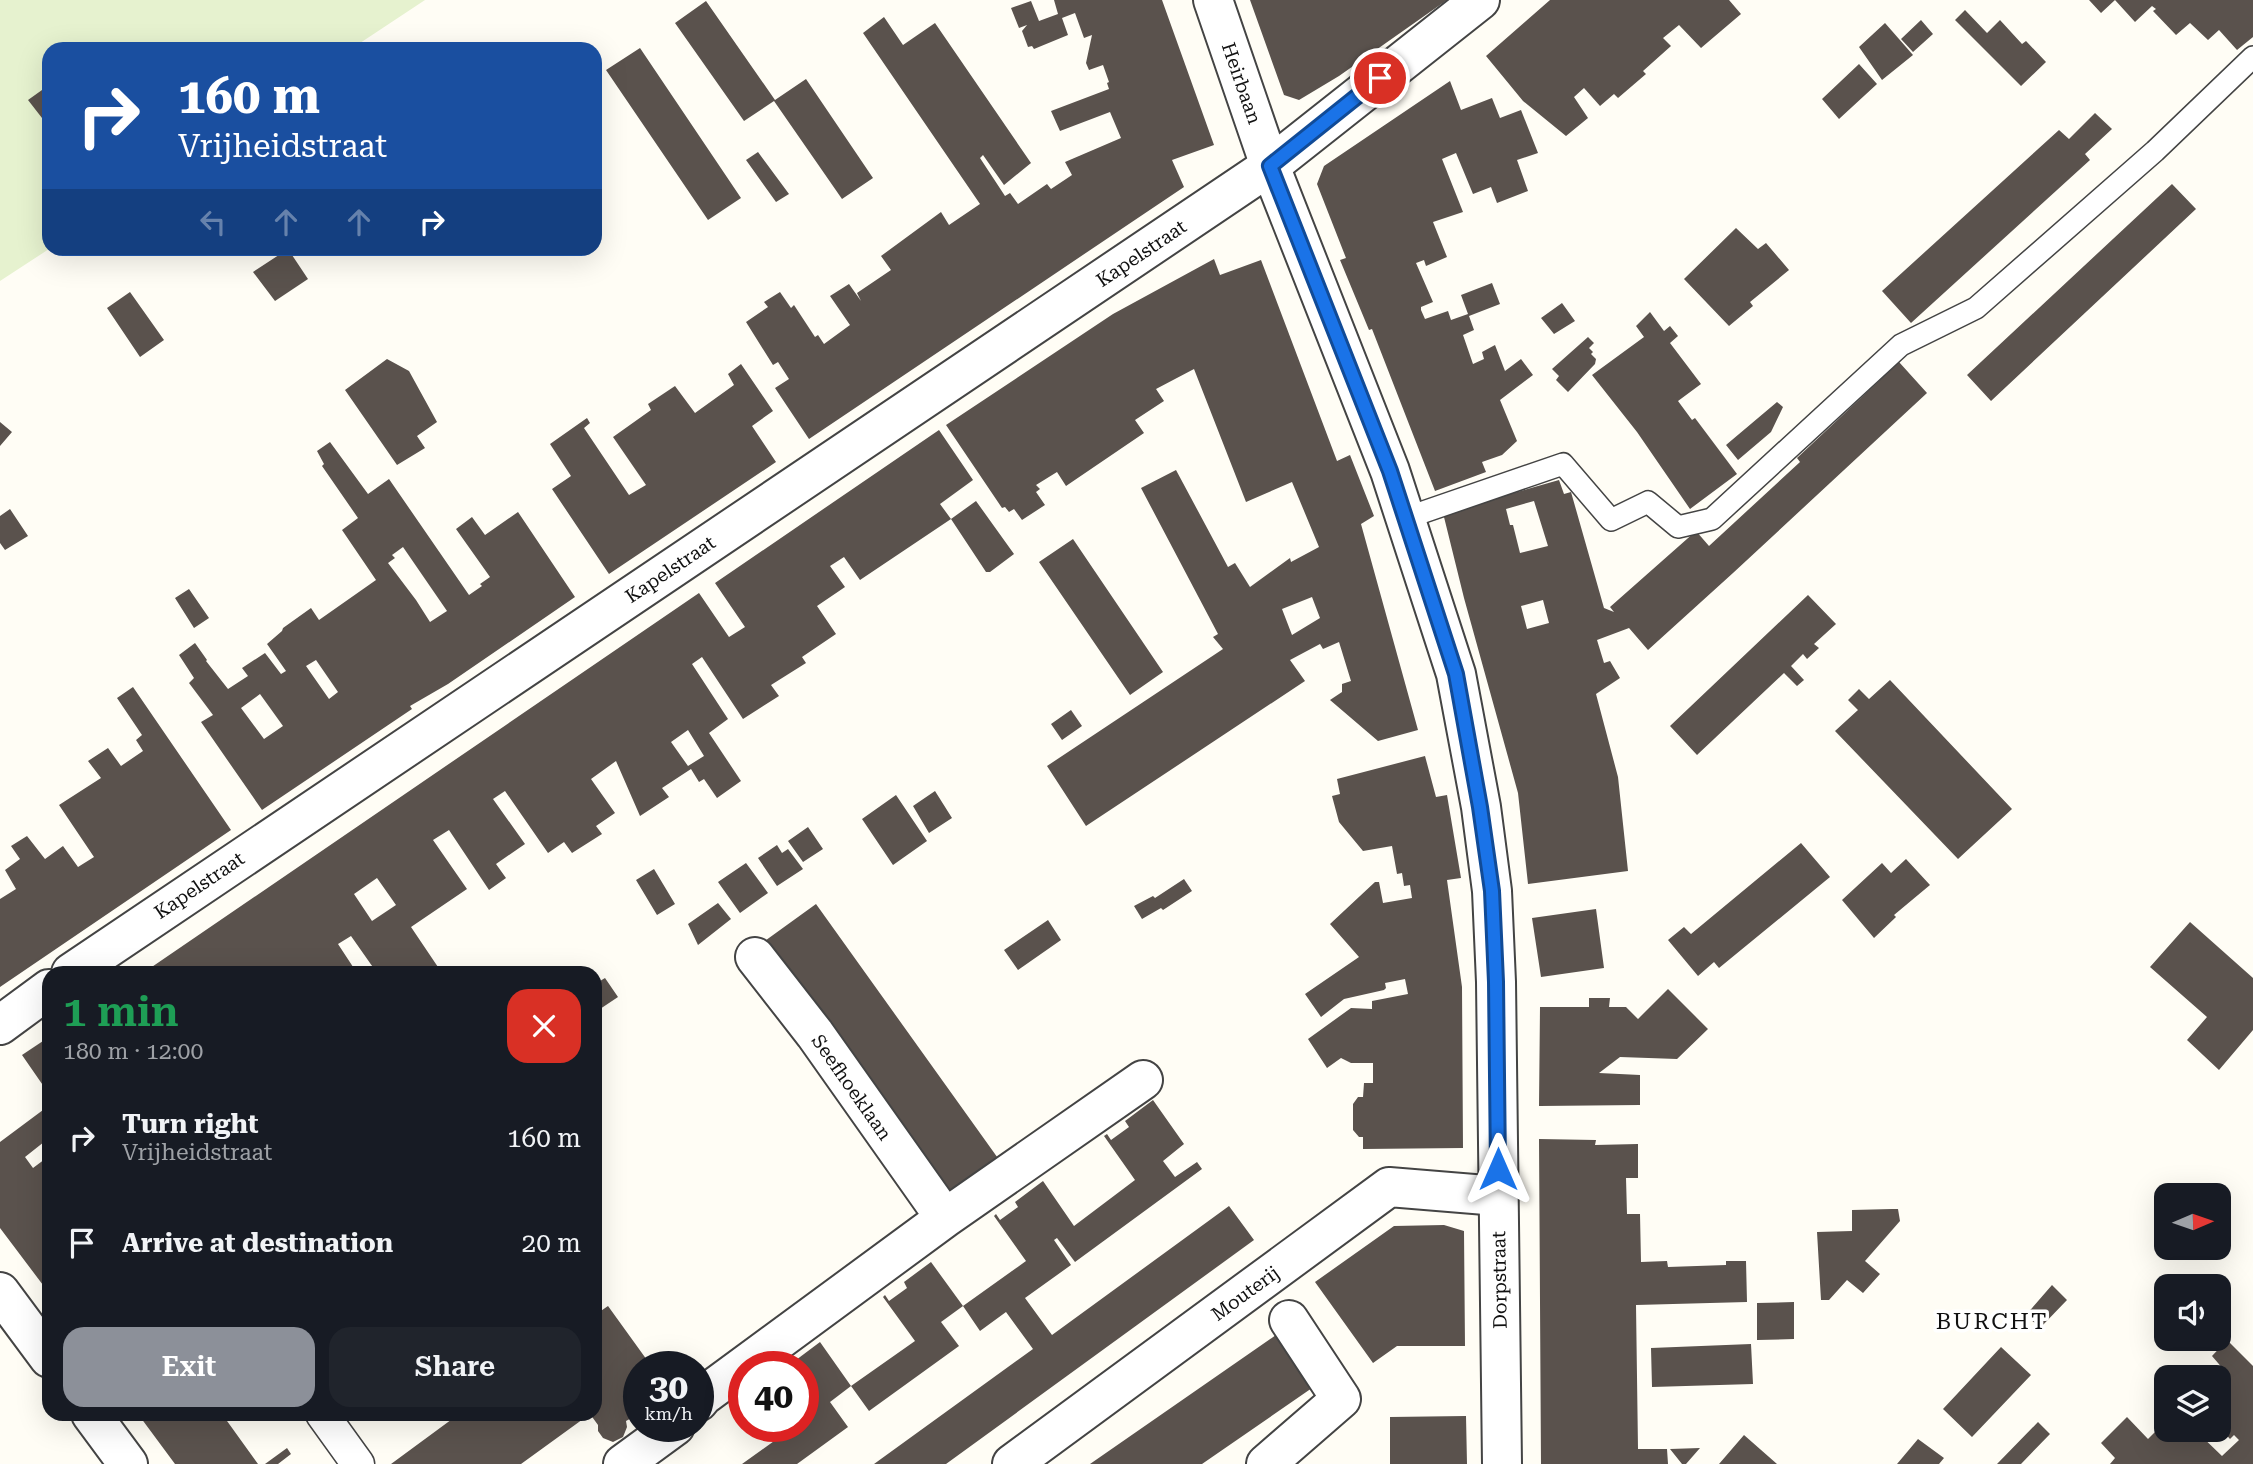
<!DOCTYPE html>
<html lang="en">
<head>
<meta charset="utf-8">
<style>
  body { margin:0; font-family:"Roboto Serif",serif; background:#20242c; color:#f1f3f6; height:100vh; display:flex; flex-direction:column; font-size:26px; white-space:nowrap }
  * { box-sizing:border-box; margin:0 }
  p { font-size:23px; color:#9ea1a6 }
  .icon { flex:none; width:38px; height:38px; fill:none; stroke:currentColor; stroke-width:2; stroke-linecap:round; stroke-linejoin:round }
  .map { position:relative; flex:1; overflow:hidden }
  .side { position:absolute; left:42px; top:966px; width:560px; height:455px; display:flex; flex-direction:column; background:#171b24; border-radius:21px; box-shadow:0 7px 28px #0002 }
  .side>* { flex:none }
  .banner { position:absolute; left:42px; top:42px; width:560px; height:214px; border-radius:21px; box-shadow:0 7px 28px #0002; background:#1a4fa0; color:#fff; overflow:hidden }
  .needle { width:46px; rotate:88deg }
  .tools { position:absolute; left:2154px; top:1183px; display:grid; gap:14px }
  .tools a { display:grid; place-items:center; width:77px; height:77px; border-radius:14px; background:#171b24; box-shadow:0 7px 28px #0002; font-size:35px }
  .speed { position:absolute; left:623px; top:1351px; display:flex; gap:14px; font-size:35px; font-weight:700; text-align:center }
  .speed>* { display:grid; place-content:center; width:91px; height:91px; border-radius:50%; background:#171b24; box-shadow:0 7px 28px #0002; line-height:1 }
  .speed small { font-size:18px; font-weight:400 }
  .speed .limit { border:10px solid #d22; background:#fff; color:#111 }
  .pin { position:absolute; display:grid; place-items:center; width:60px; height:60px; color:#fff; margin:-30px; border:4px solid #fff; border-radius:50%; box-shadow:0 2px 7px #0007 }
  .me { position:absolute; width:77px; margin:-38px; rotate:0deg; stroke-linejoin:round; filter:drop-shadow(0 0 5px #0008) }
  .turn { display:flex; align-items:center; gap:24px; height:147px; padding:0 21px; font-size:32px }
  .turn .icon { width:91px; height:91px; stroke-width:2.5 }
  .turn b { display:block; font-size:49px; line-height:60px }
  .lanes { display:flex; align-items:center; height:66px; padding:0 21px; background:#0003; justify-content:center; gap:35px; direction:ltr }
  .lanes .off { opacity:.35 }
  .round { display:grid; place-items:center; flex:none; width:74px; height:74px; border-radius:21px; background:#20242c }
  .summary { display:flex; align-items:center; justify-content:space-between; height:119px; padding:0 21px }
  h1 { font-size:42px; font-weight:600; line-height:52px; color:#1e9e55 }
  .cta { display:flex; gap:14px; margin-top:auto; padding:14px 21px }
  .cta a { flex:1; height:80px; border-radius:21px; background:#8c9099; color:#fff; font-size:28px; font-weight:600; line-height:80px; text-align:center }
  .cta a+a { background:#20242c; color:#f1f3f6 }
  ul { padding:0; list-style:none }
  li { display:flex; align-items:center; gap:21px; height:105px; padding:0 21px }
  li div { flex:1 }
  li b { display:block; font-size:26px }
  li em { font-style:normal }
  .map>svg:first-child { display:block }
  .pitch { fill:#e6f2cf }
  .building { fill:#5a524d; fill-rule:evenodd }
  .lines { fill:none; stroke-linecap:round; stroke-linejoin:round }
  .service-casing { stroke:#444; stroke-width:24 }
  .pedestrian-casing { stroke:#444; stroke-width:35 }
  .minor-casing { stroke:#444; stroke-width:42 }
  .tertiary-casing { stroke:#444; stroke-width:42 }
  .service { stroke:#fff; stroke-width:21 }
  .pedestrian { stroke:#fff; stroke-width:32 }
  .minor { stroke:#fff; stroke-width:38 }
  .tertiary { stroke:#fff; stroke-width:38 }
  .route-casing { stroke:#114b97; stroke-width:18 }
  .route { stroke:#1a73e8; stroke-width:12 }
  .labels { text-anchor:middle; stroke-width:7; stroke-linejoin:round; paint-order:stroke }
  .street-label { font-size:19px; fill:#111; stroke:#fff }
  .quarter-label { font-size:23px; letter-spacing:2px; fill:#111; stroke:#fff }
</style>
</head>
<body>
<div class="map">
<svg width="2253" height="1464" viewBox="0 0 2253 1464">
  <rect width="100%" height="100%" fill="#fffdf5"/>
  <path class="pitch" d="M0,0H425L351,49H49V249L0,281Z"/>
  <path class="building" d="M1054,0H1162L1214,145L1172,160L1184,187L809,439L775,388L789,379L778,362L773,365L746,322L768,307L764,302L780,292L791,308L794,305L815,337L818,335L824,344L850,325L830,296L849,284L861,301L857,293L891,270L881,256L941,212L949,225L980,204L863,33L884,17L903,45L935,23L1031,163L1004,185L983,155L980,158L1005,196L1010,193L1018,204L1047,184L1051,189L1072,175L1065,162L1121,138L1110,112L1060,131L1051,111L1109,89L1107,83L1109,82L1103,65L1089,70L1086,63L1092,35L1084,38L1075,13L1062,18L1068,35L1034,49L1032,46L1028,47L1022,31L1027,25L1019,28L1011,8L1031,1L1039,21L1058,14Z
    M1250,0H1447L1339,76L1299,100L1284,95Z
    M1550,0H1729L1741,14L1701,48L1679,25L1663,38L1671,46L1643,71L1646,74L1618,98L1614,94L1600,106L1584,88L1574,97L1588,118L1566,136L1523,101L1486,56Z
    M2089,0H2253V37L2237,50L2219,30L2208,40L2190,23L2176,35L2153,11L2156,9L2152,6L2135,22L2115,0L2101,13Z
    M706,1L775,100L806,79L873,178L842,199L774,101L744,121L675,23Z
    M1965,10L1987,33L2000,20L2022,44L2026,41L2046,62L2021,86L1955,20Z
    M1921,20L1933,34L1913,52L1901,39Z
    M1885,23L1913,55L1882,80L1859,47Z
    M640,48L741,198L708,220L606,70Z
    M1859,64L1877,84L1839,119L1822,99Z
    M1450,81L1461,110L1492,98L1500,118L1521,110L1538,153L1517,160L1528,191L1497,203L1491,187L1473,194L1456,153L1442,159L1463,212L1433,222L1447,257L1426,266L1424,260L1416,263L1433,302L1421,307V310L1425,319L1448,311L1451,320L1468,314L1461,295L1492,283L1500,304L1469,316L1474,330L1463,335L1473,364L1484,359L1482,352L1495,345L1505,371L1521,359L1533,375L1500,400L1517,441L1502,455L1482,462L1486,472L1435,491L1372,329L1369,330L1340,260L1346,258L1317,184L1324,166Z
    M49,85V127L28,100Z
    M2095,113L2112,129L2085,154L2090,160L1911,323L1882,291L2059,130L2069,139Z
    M758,152L789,194L776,202L746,160Z
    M2172,184L2196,209L1991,401L1967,375Z
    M1736,228L1758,249L1766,243L1789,270L1750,302L1753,306L1729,326L1684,279Z
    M288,249L308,279L275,301L253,272Z
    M1214,259L1220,275L1261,260L1337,461L1350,455L1374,516L1361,524L1418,730L1378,741L1330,700L1342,692V684L1351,681L1339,642L1323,649L1320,644L1290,660L1305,681L1086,826L1047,766L1223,649L1213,637L1218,634L1141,488L1176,470L1228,567L1235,563L1250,587L1290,558L1291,562L1319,547L1292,482L1246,502L1194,369L1156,389L1164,401L1135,420L1144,433L1066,486L1057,472L1036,485L1040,489L1036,492L1045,505L1022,520L1014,509L1009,512L1005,507L1002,508L946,425L1113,314ZM1312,597L1320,618L1292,635L1282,609Z
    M130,292L164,340L140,357L107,308Z
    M1562,303L1575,321L1554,334L1541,318Z
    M1650,312L1664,331L1670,326L1678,336L1670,343L1701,384L1678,401L1692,420L1695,418L1737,474L1690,509L1637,432L1592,375L1644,337L1636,326Z
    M1588,337L1594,343L1589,348L1593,352L1591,354L1596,359L1595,364L1568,392L1556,380L1559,376L1552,369Z
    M387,359L409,371L437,422L417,436L425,448L397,465L345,390Z
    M1899,362L1927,393L1733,573L1648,650L1629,628L1597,640L1604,663L1610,661L1620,678L1596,694L1618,777L1628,871L1528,884L1518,793L1464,598L1443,513L1559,480L1564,494L1571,492L1604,608L1614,612L1610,607L1696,531L1709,546L1800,462L1797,458ZM1534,501L1548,546L1520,553L1513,525H1510L1506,509ZM1543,600L1549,623L1527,629L1521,606Z
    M741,364L773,411L752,426L776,462L609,574L552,489L571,476L550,444L587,418L590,423L584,428L629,495L646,485L613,437L651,410L648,404L675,386L695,413L734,385L728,374Z
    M1777,402L1783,407L1771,432L1738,460L1726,445Z
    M0,422L12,432L0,446Z
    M939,430L973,480L940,504L951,519L860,580L844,557L830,566L845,587L817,606L836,634L802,657L806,663L771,685L779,696L743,719L702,657L692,664L728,719L709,733L741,781L717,798L704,779L699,782L691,769L662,788L669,797L640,816L616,761L591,779L615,813L596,826L602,834L572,853L564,842L548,853L505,791L493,799L525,844L496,864L506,878L489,890L449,830L433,840L467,889L411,927L442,973H377L351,936L338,944L357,973H143L699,593L729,637L745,627L715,583ZM688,730L704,756L688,766L671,742ZM377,878L396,905L372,921L354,894Z
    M330,442L368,494L389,479L469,595L482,586L480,584L490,577L456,529L472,517L485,535L518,512L575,597L448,684L410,706L412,709L262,810L201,722L213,715L189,683L194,678L179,655L195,643L207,660L206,661L228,689L248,676L242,668L265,653L281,674L286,671L267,644L282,631L283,628L311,608L319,620L376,580L342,530L358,518L322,466L324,464L317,451ZM403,547L447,611L430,622L416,600L388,563L395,558L392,555ZM316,660L338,692L329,699L306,666ZM260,694L283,726L264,739L241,708Z
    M976,501L1014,554L990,572H986L951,519Z
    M10,509L28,536L5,550L0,543V516Z
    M1073,539L1163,672L1130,695L1039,562Z
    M189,589L209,618L194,628L175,598Z
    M1808,595L1836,624L1814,644L1819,648L1807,659L1803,654L1791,666L1804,680L1797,686L1784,673L1697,755L1670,726Z
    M1890,680L2012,809L1958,859L1835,731L1858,710L1848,700L1859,689L1869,699Z
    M133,687L231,830L0,987V899L16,889L5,870L20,859L11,846L27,836L45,859L63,846L78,867L94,857L59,805L101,778L88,761L108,748L121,766L143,751L136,740L142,735L117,698Z
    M1071,710L1082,726L1062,740L1051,724Z
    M1425,756L1436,797L1447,795L1461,878L1447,880L1462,987L1463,1148L1363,1149V1137H1359L1353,1130V1104L1358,1097H1363L1364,1083H1373V1063H1351L1341,1058L1327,1068L1308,1039L1351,1008L1372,1009V1001L1408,994L1405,979L1385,983L1386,988L1384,990L1344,999L1321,1017L1305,994L1359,957L1330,924L1375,882H1379L1383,903L1412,898L1410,885L1404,886L1402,873L1397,874L1392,846L1363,851L1339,822L1332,796L1340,794L1337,779Z
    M935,791L952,818L929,833L913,806Z
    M896,795L927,841L893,865L862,819Z
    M808,827L823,849L803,862L788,841Z
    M1801,843L1830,877L1719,968L1714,962L1698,976L1668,940L1684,927L1691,934Z
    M777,845L782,853L788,849L803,869L777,886L758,858Z
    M1906,859L1930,885L1894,915L1896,917L1874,938L1842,900L1882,863L1891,873Z
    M746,863L768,893L740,913L718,882Z
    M654,869L675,904L657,915L636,880Z
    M1184,879L1192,891L1163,910L1161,908L1142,919L1134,906L1153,896L1155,898Z
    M718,903L731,919L698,945L688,924Z
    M816,904L1005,1168L933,1217L762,943Z
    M1596,909L1604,968L1541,977L1532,918Z
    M1048,920L1061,940L1018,970L1004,950Z
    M2190,922L2253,978V1030L2219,1070L2187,1040L2207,1017L2150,967Z
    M605,978L618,997L600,1009L595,1002V984Z
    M1668,989L1708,1029L1677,1059L1620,1057L1599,1073L1640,1075V1105L1539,1106L1540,1007H1589V998H1610L1609,1007H1626L1638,1019Z
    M49,1037V1094L22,1055Z
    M1153,1100L1184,1144L1163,1161L1175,1177L1197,1162L1202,1169L1075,1262L1057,1238L1054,1240L1071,1265L1025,1298L1052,1335L1229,1206L1254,1240L946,1464H874L1033,1349L1006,1312L980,1331L963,1306L1026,1261L994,1216L996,1214L1000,1220L1018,1207L1015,1202L1043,1181L1074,1226L1135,1180L1104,1136L1107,1134L1111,1140L1129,1127L1125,1121Z
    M43,1110L49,1118V1138L25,1157L33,1168L49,1156V1293L0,1228V1142Z
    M1539,1139L1596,1140L1595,1145L1638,1144V1178H1626L1627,1214H1640L1641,1262L1667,1261L1668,1267L1726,1265V1261H1746L1747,1302L1636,1305L1638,1449H1667L1668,1464H1541Z
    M1892,1209H1898L1900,1221L1865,1261L1880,1274L1863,1293L1847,1280L1829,1300H1821L1817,1232L1852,1231V1210Z
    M1444,1225L1464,1231L1465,1346H1397L1373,1363L1315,1282L1394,1226Z
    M931,1262L963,1306L941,1322L959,1346L869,1411L851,1386L915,1341L883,1297L885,1295L889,1301L907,1288L904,1282Z
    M2052,1285L2067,1300L2040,1328L2026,1315Z
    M1794,1302V1339L1757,1340V1303Z
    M608,1306L652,1367H639V1414L626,1421L627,1427L623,1437L613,1442L603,1438L598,1431V1425L590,1414L521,1464H391L459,1414H595V1315Z
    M1276,1335L1312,1388L1202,1464H1090Z
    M2227,1340L2253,1366V1464H2110L2115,1458L2101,1443L2127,1417L2148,1439L2166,1421V1430H2195L2222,1456L2239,1440L2234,1435L2230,1439L2219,1427V1388L2230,1377L2212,1356Z
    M820,1342L851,1386L830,1402L848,1427L797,1464H742L795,1426H803V1367H795L792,1363Z
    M1751,1344L1753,1384L1652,1387L1651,1348Z
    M2001,1347L2031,1375L1972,1437L1943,1409Z
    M138,1414H222L258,1464H175Z
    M1466,1416L1467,1464H1390V1417Z
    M2038,1422L2050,1434L2021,1464H1997Z
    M1744,1435L1777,1464H1719Z
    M1918,1439L1944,1458L1939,1464H1897Z
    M287,1448L291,1454L278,1464H265Z
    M1700,1448L1686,1464H1682L1670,1449Z"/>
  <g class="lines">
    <g class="service-casing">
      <path id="service" d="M1406,518L1563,464L1611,520L1648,502L1678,527L1712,519L1901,345L1976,308L2155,151L2253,57"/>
    </g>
    <g class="pedestrian-casing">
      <path id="pedestrian" d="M322,1414L358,1464"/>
    </g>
    <g class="minor-casing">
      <path id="minor" d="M755,957L815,1034L945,1218
        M71,973L1270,166L1480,0
        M0,1025L49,989
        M0,1292L49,1358
        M698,1402L703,1396L945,1218L1143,1080
        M91,1414L128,1464
        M623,1464L675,1426
        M1012,1464L1389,1187L1498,1196
        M1266,1464L1341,1399L1289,1320"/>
    </g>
    <g class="tertiary-casing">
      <path id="tertiary" d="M1213,0L1270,166L1390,471L1456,674L1481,807L1492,891L1496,982L1502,1464"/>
    </g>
    <use href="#service" class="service"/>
    <use href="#pedestrian" class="pedestrian"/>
    <use href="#minor" class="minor"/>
    <use href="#tertiary" class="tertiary"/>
  </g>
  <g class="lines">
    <g class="route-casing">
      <path id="route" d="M1380,78L1270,166L1390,471L1456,674L1480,807L1492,891L1496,982L1498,1169"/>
    </g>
    <use href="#route" class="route"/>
  </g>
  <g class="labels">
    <g class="street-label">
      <text transform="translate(1242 83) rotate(71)" y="7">Heirbaan</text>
      <text transform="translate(1141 253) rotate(-34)" y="7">Kapelstraat</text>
      <text transform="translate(670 569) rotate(-34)" y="7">Kapelstraat</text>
      <text transform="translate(199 885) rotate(-34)" y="7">Kapelstraat</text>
      <text transform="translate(852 1087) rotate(55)" y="7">Seefhoeklaan</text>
      <text transform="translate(1499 1280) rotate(-91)" y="7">Dorpstraat</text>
      <text transform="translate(1245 1293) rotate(-36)" y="7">Mouterij</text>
    </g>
    <g class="quarter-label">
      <text x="1992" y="1329">BURCHT</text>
    </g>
  </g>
</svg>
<div class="tools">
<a><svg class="needle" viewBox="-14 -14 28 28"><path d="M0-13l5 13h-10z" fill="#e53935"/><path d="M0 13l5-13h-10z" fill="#9ea1a6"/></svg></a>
<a><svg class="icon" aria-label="sound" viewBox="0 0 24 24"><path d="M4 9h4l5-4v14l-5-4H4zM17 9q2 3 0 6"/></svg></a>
<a><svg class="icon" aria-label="layers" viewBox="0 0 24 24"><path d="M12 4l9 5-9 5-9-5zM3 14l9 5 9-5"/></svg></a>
</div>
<div class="speed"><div>30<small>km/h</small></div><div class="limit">40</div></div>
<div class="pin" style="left:1380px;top:78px;background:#d93025"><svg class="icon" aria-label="arrive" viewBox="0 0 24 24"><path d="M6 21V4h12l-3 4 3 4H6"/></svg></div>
<svg class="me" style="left:1498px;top:1169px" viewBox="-20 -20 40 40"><path d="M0-17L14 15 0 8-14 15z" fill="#1a73e8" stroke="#fff" stroke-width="4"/></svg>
<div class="banner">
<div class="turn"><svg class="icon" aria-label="right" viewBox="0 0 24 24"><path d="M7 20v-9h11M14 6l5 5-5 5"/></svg><div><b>160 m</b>Vrijheidstraat</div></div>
<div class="lanes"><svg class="icon off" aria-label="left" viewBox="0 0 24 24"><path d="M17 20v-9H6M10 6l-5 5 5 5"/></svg><svg class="icon off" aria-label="ahead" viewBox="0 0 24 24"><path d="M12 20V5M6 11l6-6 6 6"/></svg><svg class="icon off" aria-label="ahead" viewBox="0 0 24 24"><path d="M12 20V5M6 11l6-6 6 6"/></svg><svg class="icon" aria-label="right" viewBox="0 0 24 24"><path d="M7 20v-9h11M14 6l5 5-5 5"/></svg></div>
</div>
<section class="side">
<div class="summary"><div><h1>1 min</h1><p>180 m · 12:00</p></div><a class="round" style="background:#d93025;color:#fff"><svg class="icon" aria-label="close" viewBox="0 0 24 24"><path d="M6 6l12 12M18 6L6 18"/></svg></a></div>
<ul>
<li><svg class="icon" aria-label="right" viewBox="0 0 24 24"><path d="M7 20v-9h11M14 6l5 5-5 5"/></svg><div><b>Turn right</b><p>Vrijheidstraat</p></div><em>160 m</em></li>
<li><svg class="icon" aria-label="arrive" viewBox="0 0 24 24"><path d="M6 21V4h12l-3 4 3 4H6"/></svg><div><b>Arrive at destination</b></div><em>20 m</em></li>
</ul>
<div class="cta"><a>Exit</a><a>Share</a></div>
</section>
</div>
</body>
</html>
